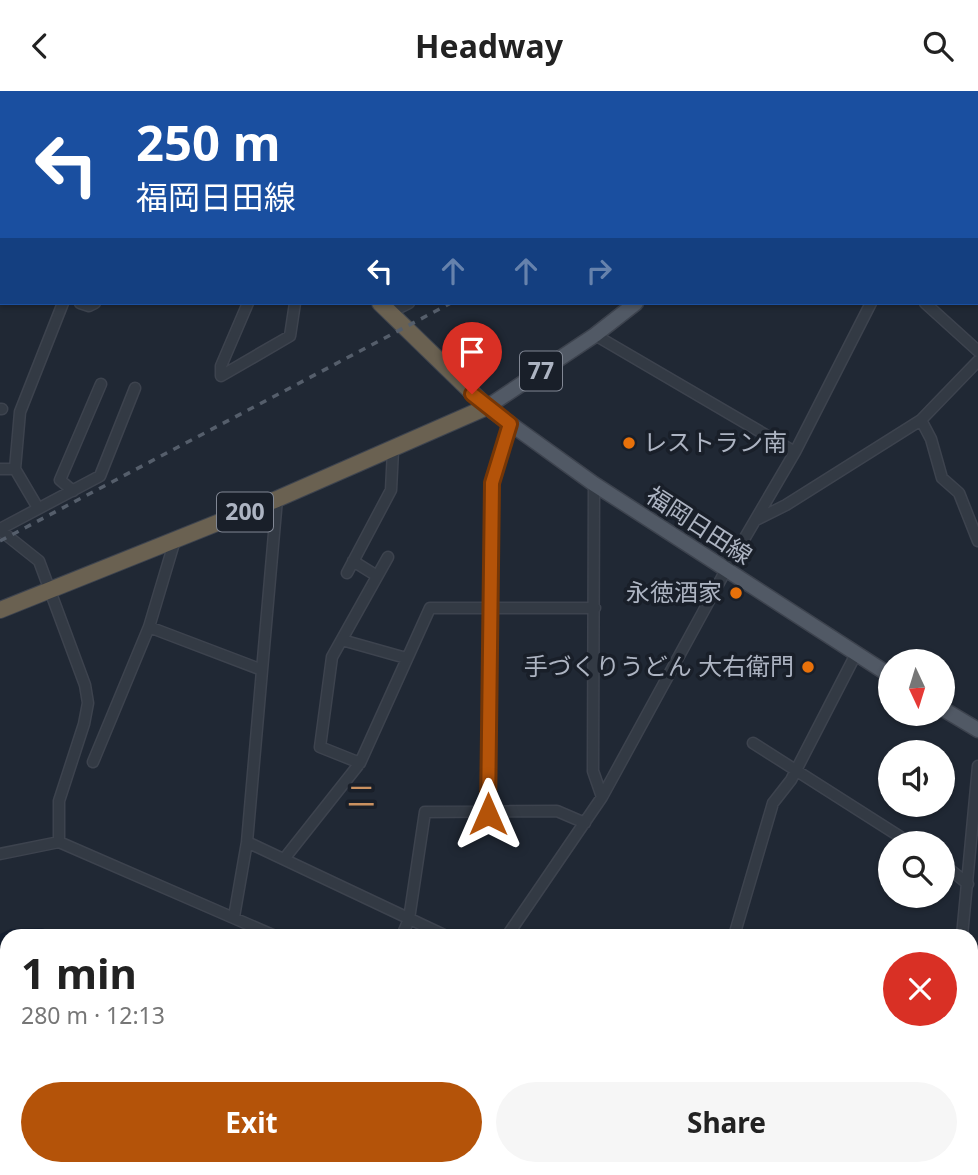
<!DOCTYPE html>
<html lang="en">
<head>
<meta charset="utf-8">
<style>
  body { margin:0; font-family:"Noto Sans","Noto Sans JP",sans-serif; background:#f6f6f6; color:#222; height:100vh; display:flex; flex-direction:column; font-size:26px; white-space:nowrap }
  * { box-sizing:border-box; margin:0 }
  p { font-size:23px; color:#767676 }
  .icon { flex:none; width:38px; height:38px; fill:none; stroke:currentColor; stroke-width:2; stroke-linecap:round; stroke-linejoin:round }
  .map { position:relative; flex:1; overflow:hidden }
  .details { position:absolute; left:0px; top:838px; width:978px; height:247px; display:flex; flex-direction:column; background:#fff; border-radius:21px 21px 0 0; box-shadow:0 2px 5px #0004 }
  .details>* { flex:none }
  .guide { position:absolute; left:0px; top:0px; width:978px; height:214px; box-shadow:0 2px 5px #0004; background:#1a4fa0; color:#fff; overflow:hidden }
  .needle { width:46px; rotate:176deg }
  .controls { position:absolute; left:878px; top:558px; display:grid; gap:14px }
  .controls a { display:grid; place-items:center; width:77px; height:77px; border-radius:50%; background:#fff; box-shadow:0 2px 5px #0004; font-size:35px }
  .pin { position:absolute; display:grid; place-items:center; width:60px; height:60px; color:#fff; margin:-72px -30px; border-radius:50% 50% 50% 0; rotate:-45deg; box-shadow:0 0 7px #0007 }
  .pin .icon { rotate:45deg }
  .me { position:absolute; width:77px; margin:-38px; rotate:0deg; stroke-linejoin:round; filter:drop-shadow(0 0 5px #0008) }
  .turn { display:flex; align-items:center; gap:24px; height:147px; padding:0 21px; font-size:32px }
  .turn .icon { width:91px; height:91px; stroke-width:2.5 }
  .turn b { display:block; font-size:49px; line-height:60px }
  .lanes { display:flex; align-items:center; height:66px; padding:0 21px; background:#0003; justify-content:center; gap:35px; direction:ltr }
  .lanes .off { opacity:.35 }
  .round { display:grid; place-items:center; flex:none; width:74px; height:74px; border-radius:37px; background:#f6f6f6 }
  .summary { display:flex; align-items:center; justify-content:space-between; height:119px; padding:0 21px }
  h1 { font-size:42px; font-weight:700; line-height:52px }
  .primary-button { display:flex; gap:14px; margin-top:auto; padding:14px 21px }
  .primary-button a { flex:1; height:80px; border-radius:42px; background:#b45309; color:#fff; font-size:28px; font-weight:700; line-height:80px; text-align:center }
  .primary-button a+a { background:#f6f6f6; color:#222 }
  header { display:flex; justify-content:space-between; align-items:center; height:91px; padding:0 21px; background:#fff; font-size:32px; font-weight:700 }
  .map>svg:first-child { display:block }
  .water { fill:#151f30 }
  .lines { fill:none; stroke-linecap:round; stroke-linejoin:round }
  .minor-casing { stroke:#3d434e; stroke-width:13 }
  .major-casing { stroke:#3d434e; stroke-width:17 }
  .highway-casing { stroke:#3e444f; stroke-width:18 }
  .minor { stroke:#333a44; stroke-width:10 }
  .major { stroke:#515965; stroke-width:14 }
  .highway { stroke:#6a6151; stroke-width:16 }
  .rail { stroke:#555e6b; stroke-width:3.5; stroke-dasharray:7 7; stroke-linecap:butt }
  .route-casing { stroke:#753606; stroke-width:18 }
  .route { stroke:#b45309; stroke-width:12 }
  .food-dot { fill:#e8710a; stroke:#191f29; stroke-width:2.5 }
  .labels { text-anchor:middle; stroke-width:7; stroke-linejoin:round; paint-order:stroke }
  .shield { fill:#191f29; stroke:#818794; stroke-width:2 }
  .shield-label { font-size:23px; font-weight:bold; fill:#adb4c2 }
  .poi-label { font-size:24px; fill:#adb4c2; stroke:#191f29; text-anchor:end }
  .street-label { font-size:24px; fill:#adb4c2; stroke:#191f29 }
  .quarter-label { font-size:28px; fill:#ca9160; stroke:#191f29 }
</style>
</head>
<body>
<header><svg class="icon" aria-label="back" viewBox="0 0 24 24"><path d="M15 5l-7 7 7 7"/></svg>Headway<svg class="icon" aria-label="search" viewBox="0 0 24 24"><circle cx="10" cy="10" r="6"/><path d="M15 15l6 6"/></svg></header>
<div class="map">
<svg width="978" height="1084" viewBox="0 0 978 1084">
  <rect width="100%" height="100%" fill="#202834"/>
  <path class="water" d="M42,837L53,841L56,838L71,845H7V1002L0,993V843L11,838Z
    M75,1078H182L183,1084H74Z"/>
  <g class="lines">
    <g class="minor-casing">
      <path id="minor" d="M77,0L78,2
        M367,2L368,0
        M970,2L971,0
        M976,16L978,18
        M0,65H2
        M80,212L89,215L95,212
        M248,212L221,275V285L290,245L295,212
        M925,212L978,260
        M389,222L409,212
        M595,244L795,361
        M0,318H2
        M921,329L931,348L942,387L959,402L978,450
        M0,378H15L20,321L63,212
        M15,378L38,417
        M594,393L593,680L602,706
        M73,400L60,389L101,293
        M756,429L786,414L921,329L978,270
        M0,438L100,385L135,297
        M0,439L39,470L85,594L88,612L84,633L59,710V751
        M353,470L377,485
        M347,482L391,399L393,359
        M149,536L262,579
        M342,549L406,567
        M753,652L910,752
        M93,671L149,536L175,449
        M360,672L320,656L332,566L388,466
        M488,723L492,392L510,333
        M247,751L446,845
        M0,763L59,751L275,845
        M284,768L360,672L430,517H595
        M943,773L968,793
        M234,826L247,751L277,408
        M402,845L409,828L425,721L557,720L585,732
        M507,845L602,706L726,479L795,361L871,212
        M734,845L773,712L791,689L856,563
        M962,845L978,675
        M971,875L978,879
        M971,1067L978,1069
        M375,1078L381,1084
        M634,1078L644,1084
        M883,1078L889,1084
        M250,1084L257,1078
        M424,1084L425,1078
        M691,1084L693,1078
        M917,1084L921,1078"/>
    </g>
    <g class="major-casing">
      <path id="major" d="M901,2L904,0
        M636,212L595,244L487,316L594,393L891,585
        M943,618L978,639"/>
    </g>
    <g class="highway-casing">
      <path id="highway" d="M175,0L177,2
        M0,519L277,408L487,316L380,212"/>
    </g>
    <use href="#minor" class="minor"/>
    <use href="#major" class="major"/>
    <use href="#highway" class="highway"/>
    <path class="rail" d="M800,2L802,0
      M0,450L451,212"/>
  </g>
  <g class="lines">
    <g class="route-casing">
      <path id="route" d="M472,303L510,333L492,392L488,723"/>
    </g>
    <use href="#route" class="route"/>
  </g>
  <g class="food-dot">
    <circle cx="629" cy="352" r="7"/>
    <circle cx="736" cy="502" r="7"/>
    <circle cx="808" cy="576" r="7"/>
  </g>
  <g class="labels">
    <g class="shield">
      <rect x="520" y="260.5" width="42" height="39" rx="5"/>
      <rect x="217" y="401.5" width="56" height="39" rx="5"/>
    </g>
    <g class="shield-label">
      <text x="541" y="288">77</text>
      <text x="245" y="429">200</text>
    </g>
    <g class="poi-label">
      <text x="643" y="360" text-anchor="start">レストラン南</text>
      <text x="722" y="510">永徳酒家</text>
      <text x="794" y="584">手づくりうどん 大右衛門</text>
    </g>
    <g class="street-label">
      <text transform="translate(699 435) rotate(33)" y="8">福岡日田線</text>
    </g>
    <g class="quarter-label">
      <text x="361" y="715">二</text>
    </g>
  </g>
</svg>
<div class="controls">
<a><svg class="needle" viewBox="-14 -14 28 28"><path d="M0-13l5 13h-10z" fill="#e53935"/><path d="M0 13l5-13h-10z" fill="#767676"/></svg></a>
<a><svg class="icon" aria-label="sound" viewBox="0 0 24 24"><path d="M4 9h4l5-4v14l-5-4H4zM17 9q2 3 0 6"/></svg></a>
<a><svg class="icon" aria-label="search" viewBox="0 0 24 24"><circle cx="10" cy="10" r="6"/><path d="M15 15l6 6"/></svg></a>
</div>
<div class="pin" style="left:472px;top:303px;background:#d93025"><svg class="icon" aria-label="arrive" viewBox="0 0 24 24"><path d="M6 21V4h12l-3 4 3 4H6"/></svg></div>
<svg class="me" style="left:488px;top:723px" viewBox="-20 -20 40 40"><path d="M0-17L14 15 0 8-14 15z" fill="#b45309" stroke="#fff" stroke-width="4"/></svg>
<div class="guide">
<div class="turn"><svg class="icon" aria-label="left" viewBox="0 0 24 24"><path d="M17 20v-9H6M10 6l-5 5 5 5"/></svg><div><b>250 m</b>福岡日田線</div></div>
<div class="lanes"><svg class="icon" aria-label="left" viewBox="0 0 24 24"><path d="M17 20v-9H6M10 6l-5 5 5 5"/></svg><svg class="icon off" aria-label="ahead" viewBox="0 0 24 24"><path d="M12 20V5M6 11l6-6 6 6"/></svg><svg class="icon off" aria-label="ahead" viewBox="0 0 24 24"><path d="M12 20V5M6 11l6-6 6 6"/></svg><svg class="icon off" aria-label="right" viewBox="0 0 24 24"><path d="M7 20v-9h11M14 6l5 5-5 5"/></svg></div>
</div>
<section class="details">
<div class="summary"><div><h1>1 min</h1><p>280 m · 12:13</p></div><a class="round" style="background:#d93025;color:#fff"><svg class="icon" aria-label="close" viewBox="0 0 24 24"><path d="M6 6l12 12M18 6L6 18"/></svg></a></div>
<div class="primary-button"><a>Exit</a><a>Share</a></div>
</section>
</div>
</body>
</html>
